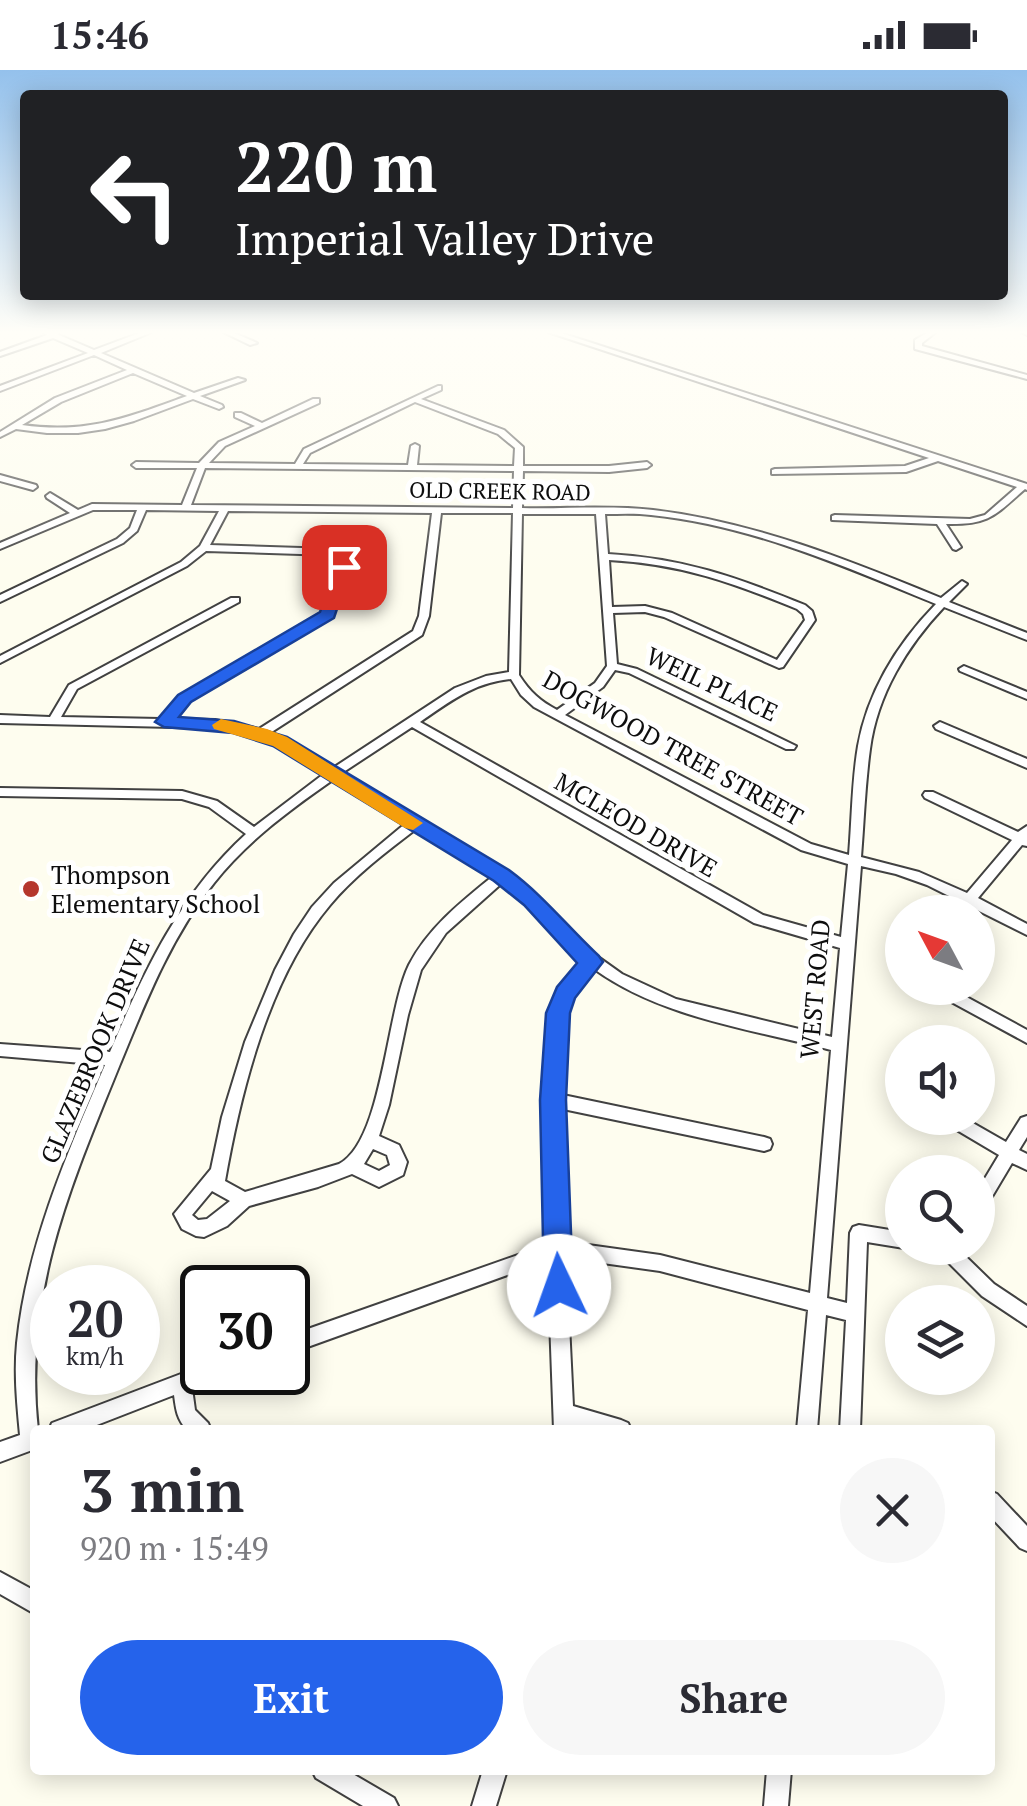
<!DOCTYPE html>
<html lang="en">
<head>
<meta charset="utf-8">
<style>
  body { margin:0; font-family:"PT Serif",serif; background:#f7f7f7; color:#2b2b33; height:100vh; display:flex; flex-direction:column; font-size:38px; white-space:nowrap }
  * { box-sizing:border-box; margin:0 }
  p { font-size:32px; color:#7c7c81 }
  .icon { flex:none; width:55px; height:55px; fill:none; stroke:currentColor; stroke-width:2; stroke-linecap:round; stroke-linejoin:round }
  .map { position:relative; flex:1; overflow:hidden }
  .details { position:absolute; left:30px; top:1355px; width:965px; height:350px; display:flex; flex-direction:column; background:#fff; border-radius:10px; box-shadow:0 5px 25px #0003 }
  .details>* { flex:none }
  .hud { position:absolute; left:20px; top:20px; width:988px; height:210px; border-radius:10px; box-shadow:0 5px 25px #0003; background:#202124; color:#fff; overflow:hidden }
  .needle { width:65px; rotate:311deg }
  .fabs { position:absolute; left:885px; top:825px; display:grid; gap:20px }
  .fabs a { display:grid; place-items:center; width:110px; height:110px; border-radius:50%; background:#fff; box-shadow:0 5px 25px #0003; font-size:50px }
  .speed { position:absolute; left:30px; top:1195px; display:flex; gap:20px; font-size:50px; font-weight:700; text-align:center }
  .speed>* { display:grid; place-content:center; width:130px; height:130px; border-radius:50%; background:#fff; box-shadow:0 5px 25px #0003; line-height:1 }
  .speed small { font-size:25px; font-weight:400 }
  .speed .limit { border:5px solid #111; border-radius:15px; background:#fff; color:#111 }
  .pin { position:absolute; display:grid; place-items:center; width:85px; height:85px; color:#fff; margin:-42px; border-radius:20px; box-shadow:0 5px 15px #0006 }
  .me { position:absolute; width:110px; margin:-55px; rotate:357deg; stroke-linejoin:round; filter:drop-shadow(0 0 8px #0008) }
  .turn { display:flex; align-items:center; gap:35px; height:210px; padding:0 50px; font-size:45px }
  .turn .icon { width:130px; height:130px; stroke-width:2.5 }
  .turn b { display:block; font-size:70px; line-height:85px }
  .round { display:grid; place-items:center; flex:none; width:105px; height:105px; border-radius:52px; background:#f7f7f7 }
  .headline { display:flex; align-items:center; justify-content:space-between; height:170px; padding:0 50px }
  h1 { font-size:60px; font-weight:800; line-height:75px }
  .button { display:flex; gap:20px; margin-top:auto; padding:20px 50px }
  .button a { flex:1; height:115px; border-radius:60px; background:#2563eb; color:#fff; font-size:40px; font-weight:800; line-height:115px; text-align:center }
  .button a+a { background:#f7f7f7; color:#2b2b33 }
  .status { display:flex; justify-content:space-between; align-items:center; height:70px; padding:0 50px; background:#fff; direction:ltr }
  .status svg { height:28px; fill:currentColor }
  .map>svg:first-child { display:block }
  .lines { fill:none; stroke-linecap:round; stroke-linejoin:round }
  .minor-casing { stroke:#414141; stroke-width:4 }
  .minor { fill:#fff; fill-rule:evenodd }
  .route { fill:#2563eb; stroke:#184099; stroke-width:2.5 }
  .slow { fill:#f59e0b }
  .poi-dot { fill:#b5372e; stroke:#fff; stroke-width:4 }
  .labels { text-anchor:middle; stroke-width:10; stroke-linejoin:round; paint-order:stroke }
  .far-street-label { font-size:22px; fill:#0e0e0e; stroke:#fff }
  .street-label { font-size:25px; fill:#0e0e0e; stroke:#fff }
  .poi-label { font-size:25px; fill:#0e0e0e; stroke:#fff; text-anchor:start }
</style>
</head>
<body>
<div class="status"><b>15:46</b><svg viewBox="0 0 49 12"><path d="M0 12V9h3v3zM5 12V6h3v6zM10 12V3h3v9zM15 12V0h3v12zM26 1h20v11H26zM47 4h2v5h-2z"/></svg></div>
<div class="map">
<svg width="1027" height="1736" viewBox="0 0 1027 1736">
  <rect width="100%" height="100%" fill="#fefdef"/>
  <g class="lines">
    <g class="minor-casing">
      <path id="minor" d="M43,262L58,263L59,265L94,280L142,262H152L101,283L194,323L238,308L245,310L200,326L222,335L223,337L219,339L193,329L134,351L105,359L78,363H47L16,359L0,367V362L55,328L127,300L94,285L0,321V316L88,283L53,268L0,286V282L47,265ZM133,303L187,326C126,348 88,364 22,355L61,332Z
        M223,262H232L257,273L250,275Z
        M548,262H558L1027,414V420L1025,419C994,446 989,455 946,454L961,477L956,480L953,479L937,454L832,450V446L835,445L970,449L985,445L1017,417L938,391L906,402L772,404V400L775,399L905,396L929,388Z
        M928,262H936L922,273V276L1027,305V309L915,279V270Z
        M1021,262H1027V265Z
        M438,316H441V320L421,329L504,360L523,377V396H609L647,392L651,395L647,398L609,402L523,401L522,438C565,439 611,435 653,440C754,452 848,490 941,528L962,511L967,514L949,532L1027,563V570L944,537C907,576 877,625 870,679C865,715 864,751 861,787L919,802L967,823L1012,770L925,728L923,725L925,722H933L1018,762L1027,756V776L1022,775L978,828L1027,854V865L927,815L896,804L861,796L827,1228L847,1233L850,1163L853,1157L859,1155L902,1162L904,1178L867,1172L860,1360H840L846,1250L826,1245L817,1360H797L808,1240L660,1201L581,1190L566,1192L573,1336L621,1350L628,1353L631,1360H588L573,1356L574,1360H554L548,1194L535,1195L288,1284V1266L535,1179L548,1177L545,1095L547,1034L545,1030L548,1025L551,943L560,919L583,891L567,880L527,832L502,813L446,863L421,900L408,945L389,1035L379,1066L399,1075L407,1092L403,1105L379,1117L352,1104L318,1117L249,1136L227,1156L204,1167L196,1166L182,1159L174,1144L211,1099L222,1047L245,972L275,900L294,864L312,837L334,813L406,753L334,709C291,739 247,771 214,813C171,867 146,931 120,994C70,1117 23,1224 38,1360H35V1379L0,1392V1372L20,1365C17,1334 14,1303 17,1273C27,1175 67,1084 105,995L0,986V974L110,982C144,901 180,824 246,764L209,737L182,729L0,726V718L182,721L217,731L254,757L325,703L258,666L215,658L0,653V645L50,647L69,615L231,528H239V532L77,619L61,647L160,649L180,626L323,542L341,490L331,485L206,481L187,496L0,593V586L181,492L200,476L219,441L146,440L137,461L123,473L0,532V525L117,469L130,458L137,440H93L0,479V473L70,443L47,428L46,426L50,423L78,440L92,434L182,435L197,398H136L132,395L136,392L199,393L219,372L255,356L235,347V343H241L262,353L313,329H319V333L225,376L209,393L295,394L304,379ZM415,332L498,364L515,378L514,396L417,395L419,376L415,374L411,376L408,395L303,394L310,383ZM205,398L514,401L513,438L191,435ZM228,441L432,443L419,546L413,561L259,659L215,650L172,649L188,630L332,546L351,489L333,479L210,475ZM441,443H513L509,602L486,606L455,618L333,698L270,663L422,565L429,546ZM522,444H596L607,596L595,613L557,640C540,631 530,622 519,605ZM605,444C620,444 636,443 651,445C750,455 844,496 936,534C898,573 868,621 858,676C852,711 852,749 849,785L811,774L565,645L603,617L615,600L629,603L786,679H794L796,676L637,599L617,594L613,543L645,542L664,547L779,598L783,597L815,550L812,541L805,535C736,507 682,488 608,484ZM609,490C681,494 731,512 797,539L803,544L805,550L777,590L672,543L645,536L612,537ZM511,609L521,625L534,637L801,780L848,794L841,867L763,845L420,652C451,631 473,613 511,609ZM412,657L754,853L840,878L832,967L676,929L622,904L577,872L537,826L507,803L342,703ZM416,759L493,806C461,832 428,858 409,895C386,942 383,1071 339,1094L245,1122L225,1111C241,1020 269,907 330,835C354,806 386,782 416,759ZM594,899C662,948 751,959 831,980L810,1223L660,1185L581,1174L565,1175L561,1095L563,1039L764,1081L770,1079L772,1074L770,1069L764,1067L563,1025L565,943L571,926ZM373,1079L387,1085L390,1095L379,1101L364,1094ZM212,1121L230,1131L207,1149L198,1150L192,1145Z
        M0,405L36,415L37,417L33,420L0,411Z
        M964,596L1027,622V629L960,601L959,599Z
        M940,652L1027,689V698L936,659L934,656Z
        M931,918H950L1027,960V973L933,922Z
        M1027,1046V1067L1019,1080L1027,1084V1100L1012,1093L984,1140L978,1142V1120L999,1085L945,1053L943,1048H964L1006,1072L1021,1048Z
        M937,1178H957L994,1214L1027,1236V1256L982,1226L940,1184Z
        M202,1296V1302H219L217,1309L192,1318L195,1340L208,1353L211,1360H187C177,1349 176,1340 174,1325L84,1360H49L52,1353Z
        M990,1421L997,1424L1027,1456V1481L1020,1478L990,1446Z
        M0,1502L35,1521V1544L0,1524Z
        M312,1700H346L394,1728L398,1736H363L316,1708Z
        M483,1700H507L496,1736H472Z
        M767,1700H791L788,1736H764Z"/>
    </g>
    <use href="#minor" class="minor"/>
  </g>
  <linearGradient id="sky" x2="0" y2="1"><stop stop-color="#94c1ec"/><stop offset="0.52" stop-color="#fffef8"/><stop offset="1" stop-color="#fffef8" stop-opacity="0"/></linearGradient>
  <rect width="1027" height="505" fill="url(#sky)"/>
  <path class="route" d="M344,492L351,497L334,548L191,632L179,647L234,651L287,667L509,800C543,825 568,857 599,886L603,892L575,928L570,943L566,1030L573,1216L569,1227L559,1231L548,1227L544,1216L540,1030L546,943L557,917L577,893L524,835L494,811L273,676L233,663L164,657L155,652L178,625L320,542L336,497Z"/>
  <path class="slow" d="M221,649L267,659L287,667L423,753L413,760L405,758L273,676L214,659L212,655Z"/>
  <circle class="poi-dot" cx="31" cy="819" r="10"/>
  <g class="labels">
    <g class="far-street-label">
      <text transform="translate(500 421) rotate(1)" y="8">OLD CREEK ROAD</text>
    </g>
    <g class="street-label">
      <text transform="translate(712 614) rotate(25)" y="9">WEIL PLACE</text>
      <text transform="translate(673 678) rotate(29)" y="9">DOGWOOD TREE STREET</text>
      <text transform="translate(636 755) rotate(30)" y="9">MCLEOD DRIVE</text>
      <text transform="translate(815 919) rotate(-85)" y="9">WEST ROAD</text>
      <text transform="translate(95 981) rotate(-67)" y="9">GLAZEBROOK DRIVE</text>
    </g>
    <g class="poi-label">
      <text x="51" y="814">Thompson<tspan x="51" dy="29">Elementary School</tspan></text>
    </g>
  </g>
</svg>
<div class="fabs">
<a><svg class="needle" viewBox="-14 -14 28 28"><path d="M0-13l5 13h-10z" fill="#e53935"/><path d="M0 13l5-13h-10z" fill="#7c7c81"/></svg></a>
<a><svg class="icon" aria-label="sound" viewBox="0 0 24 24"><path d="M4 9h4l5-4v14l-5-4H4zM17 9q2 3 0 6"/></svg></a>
<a><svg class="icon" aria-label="search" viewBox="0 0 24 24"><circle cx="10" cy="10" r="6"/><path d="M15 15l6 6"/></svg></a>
<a><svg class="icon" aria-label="layers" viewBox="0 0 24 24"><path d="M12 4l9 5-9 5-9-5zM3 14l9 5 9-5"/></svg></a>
</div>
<div class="speed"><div>20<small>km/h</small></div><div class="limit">30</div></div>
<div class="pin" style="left:344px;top:497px;background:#d93025"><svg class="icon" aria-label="arrive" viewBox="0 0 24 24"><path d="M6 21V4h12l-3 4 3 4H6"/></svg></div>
<svg class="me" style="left:559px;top:1216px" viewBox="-20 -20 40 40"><circle r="19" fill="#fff"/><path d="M0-13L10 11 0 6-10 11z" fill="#2563eb"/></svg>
<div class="hud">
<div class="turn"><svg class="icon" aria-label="left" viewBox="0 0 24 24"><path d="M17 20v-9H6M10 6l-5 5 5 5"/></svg><div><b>220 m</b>Imperial Valley Drive</div></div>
</div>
<section class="details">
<div class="headline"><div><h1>3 min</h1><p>920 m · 15:49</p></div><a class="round"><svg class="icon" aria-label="close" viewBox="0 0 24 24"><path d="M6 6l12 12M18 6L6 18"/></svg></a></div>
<div class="button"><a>Exit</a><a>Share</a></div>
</section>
</div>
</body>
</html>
